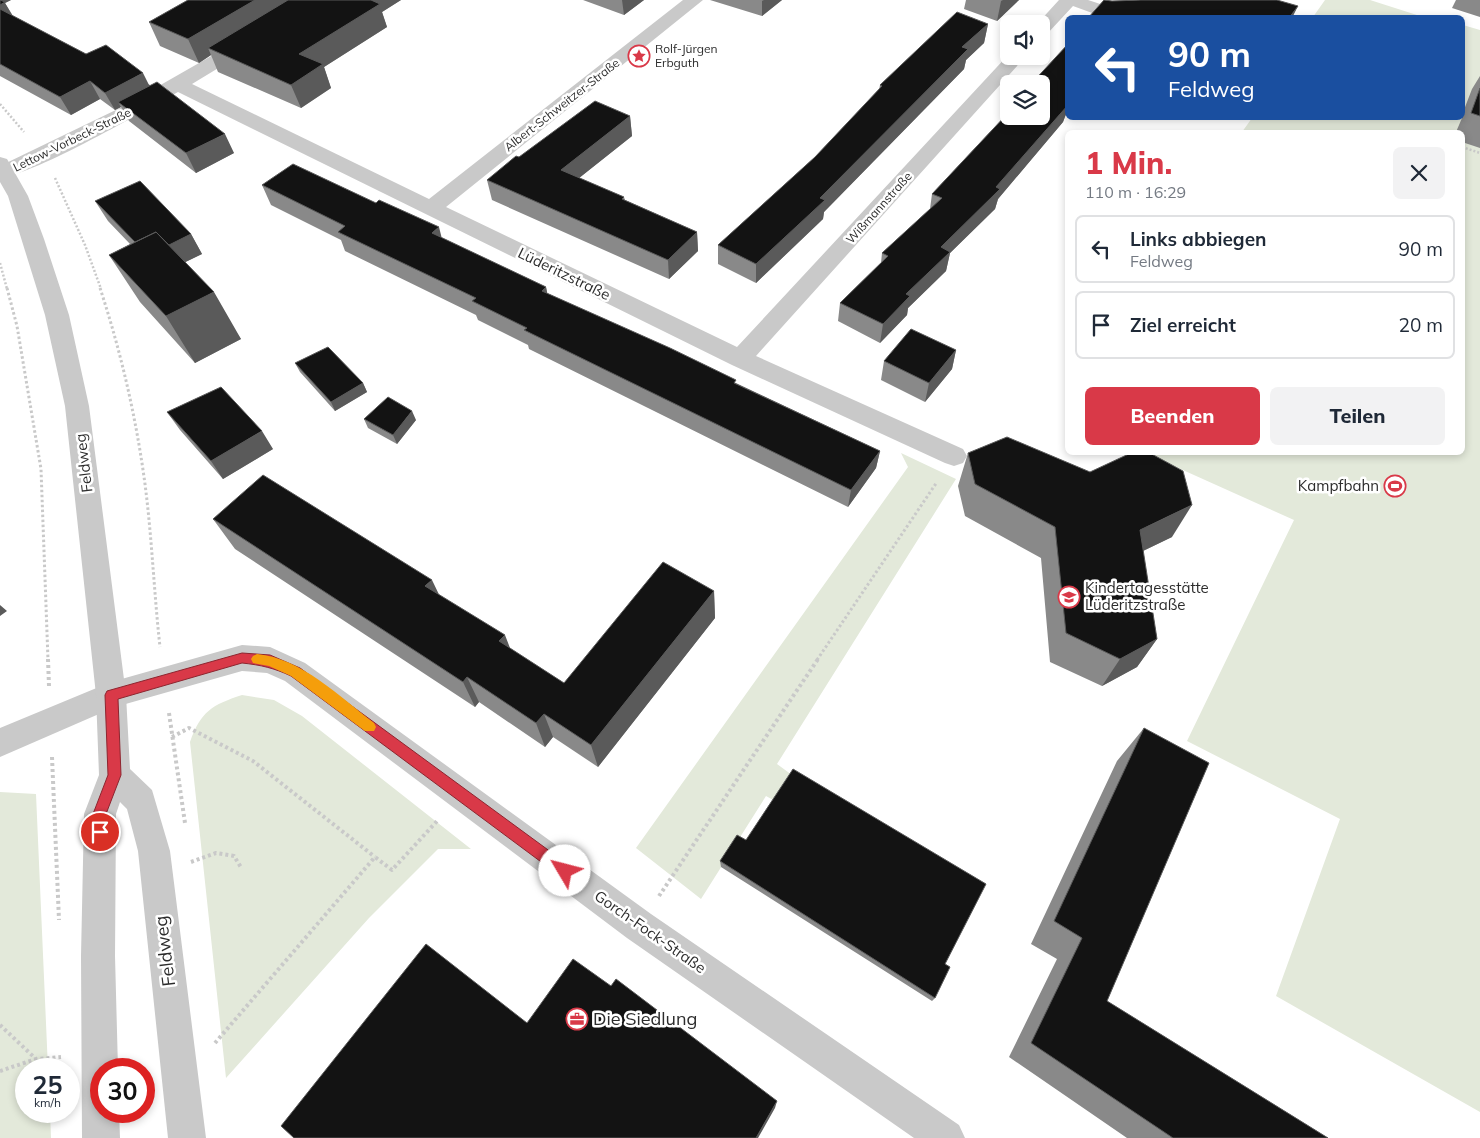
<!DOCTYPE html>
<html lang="de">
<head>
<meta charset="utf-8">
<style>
  body { margin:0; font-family:Mulish,sans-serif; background:#f2f2f3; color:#1f2937; height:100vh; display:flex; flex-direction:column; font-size:19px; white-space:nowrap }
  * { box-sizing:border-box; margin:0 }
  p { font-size:16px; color:#747a83 }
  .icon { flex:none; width:28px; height:28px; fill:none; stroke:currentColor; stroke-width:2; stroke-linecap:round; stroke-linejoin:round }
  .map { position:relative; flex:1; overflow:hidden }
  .side { position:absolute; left:1065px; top:130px; width:400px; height:325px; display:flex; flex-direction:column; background:#fff; border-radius:8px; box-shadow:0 2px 8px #0003 }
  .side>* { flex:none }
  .guide { position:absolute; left:1065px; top:15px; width:400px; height:105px; border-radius:8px; box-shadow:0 2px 8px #0003; background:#1a4fa0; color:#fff; overflow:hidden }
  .controls { position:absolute; left:1000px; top:15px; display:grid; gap:10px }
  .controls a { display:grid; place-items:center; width:50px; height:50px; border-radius:8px; background:#fff; box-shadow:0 2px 8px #0003; font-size:25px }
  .speed { position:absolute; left:15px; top:1058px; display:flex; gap:10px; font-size:25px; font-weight:700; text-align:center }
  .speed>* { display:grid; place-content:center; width:65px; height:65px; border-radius:50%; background:#fff; box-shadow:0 2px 8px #0003; line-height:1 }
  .speed small { font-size:12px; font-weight:400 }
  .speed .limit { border:8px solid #d22; background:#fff; color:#111 }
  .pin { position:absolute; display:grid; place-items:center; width:42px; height:42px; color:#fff; margin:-21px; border:2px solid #fff; border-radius:50%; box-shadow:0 1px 5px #0007 }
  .me { position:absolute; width:55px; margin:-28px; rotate:307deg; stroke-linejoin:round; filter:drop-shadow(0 0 4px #0008) }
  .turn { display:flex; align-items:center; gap:18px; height:105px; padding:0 20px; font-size:22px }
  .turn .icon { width:65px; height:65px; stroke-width:2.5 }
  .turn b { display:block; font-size:35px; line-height:42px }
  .round { display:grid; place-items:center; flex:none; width:52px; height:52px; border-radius:8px; background:#f2f2f3 }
  .head { display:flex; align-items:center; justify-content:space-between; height:85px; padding:0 20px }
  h1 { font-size:30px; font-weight:800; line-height:38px; color:#d93948 }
  .action { display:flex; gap:10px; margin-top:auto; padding:10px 20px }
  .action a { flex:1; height:58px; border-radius:8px; background:#d93948; color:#fff; font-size:20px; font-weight:800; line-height:58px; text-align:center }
  .action a+a { background:#f2f2f3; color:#1f2937 }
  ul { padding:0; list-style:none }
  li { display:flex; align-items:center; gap:15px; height:68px; margin:0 10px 8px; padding:0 10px; border:2px solid #e0e1e3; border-radius:8px }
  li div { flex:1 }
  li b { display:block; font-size:19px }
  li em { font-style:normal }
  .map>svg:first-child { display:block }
  .green { fill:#e3e9da }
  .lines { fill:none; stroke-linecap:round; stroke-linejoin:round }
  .path-far2 { stroke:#c9c9c9; stroke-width:2.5; stroke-dasharray:2 2; stroke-linecap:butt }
  .path-far1 { stroke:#c9c9c9; stroke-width:3; stroke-dasharray:2.5 2.5; stroke-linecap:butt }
  .path { stroke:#c9c9c9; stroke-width:4; stroke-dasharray:3 3; stroke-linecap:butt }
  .minor { fill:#c9c9c9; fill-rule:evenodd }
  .tertiary { fill:#c9c9c9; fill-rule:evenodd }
  .wall { fill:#898989 }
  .shaded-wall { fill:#5a5a5a }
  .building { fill:#131313; stroke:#5a5a5a }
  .route { fill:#d93948; stroke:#8d252f }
  .slow { fill:#f59e0b }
  .labels { text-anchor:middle; stroke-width:5; stroke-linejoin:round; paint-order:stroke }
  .far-poi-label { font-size:12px; fill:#2c2c2c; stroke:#fff; text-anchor:start }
  .far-street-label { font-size:12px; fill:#2c2c2c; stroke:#fff }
  .street-label { font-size:15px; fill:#2c2c2c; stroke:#fff }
  .poi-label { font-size:15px; fill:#2c2c2c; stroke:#fff; text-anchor:end }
  .near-street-label { font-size:18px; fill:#2c2c2c; stroke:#fff }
  .near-poi-label { font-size:18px; fill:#2c2c2c; stroke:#fff; text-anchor:start }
</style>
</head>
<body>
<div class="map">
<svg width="1480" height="1138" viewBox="0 0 1480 1138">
  <rect width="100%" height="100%" fill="#fff"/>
  <path class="green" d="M1325,0H1370L1420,16L1436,17H1313Z
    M1463,25L1480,30V1112L1276,996L1340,819L1187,741L1294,520L1145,453L1462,452V132H1242L1252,118H1462Z
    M901,453L956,479L777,764L792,775L775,801L766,796L701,899L636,848L908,467Z
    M242,695L274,700L302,716L471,849H438L369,918L226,1078L190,742C201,711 212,705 242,695Z
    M0,792L36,794L48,1069H26V1111H50L51,1138H0Z"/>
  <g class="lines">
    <path class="path-far2" d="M0,104L24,132
      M1462,147L1480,153
      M55,178L85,245L101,289
      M0,263L7,289"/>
    <path class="path-far1" d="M7,288L17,326L41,469L48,660
      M100,288C121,352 136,417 145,484C152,538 154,593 160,647
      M817,660L937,482"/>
    <path class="path" d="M48,659L49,686
      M169,713L185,823
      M172,737L189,728L253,761L375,857
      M52,757L59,920
      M191,862L216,853L234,856L242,869
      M659,896L818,659
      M0,1025L36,1059L61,1057
      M215,1043L375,857L392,870L438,820
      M0,1071L36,1059"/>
    <path class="minor" d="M683,0H703L446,207L737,347L1009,54V56H1026L756,356L963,449L967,456L963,463L954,466L945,463L732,365L178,92C151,107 22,182 0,176V166L122,107L241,39H253L256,43L253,47L192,84L429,199Z
      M1059,0H1088L1131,14L1134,18H1106L1073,6L1047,34L1041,35V24H1037Z
      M242,645L270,647L305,663L651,914L959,1125L965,1138H914L627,938L285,681L267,673L242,671L115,707L0,757V728L111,682Z"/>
    <path class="tertiary" d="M0,157L7,159L28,196L44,239L69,315L89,406L126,695L130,769L152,790L170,851L206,1138H168L138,851L127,809L120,802L116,814L115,956L118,1069H101V1111H119L120,1138H82L81,956L84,814L99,775L96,695L65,406L45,315L8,196L0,182Z"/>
  </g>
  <path class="wall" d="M0,0H11L5,3L13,16L86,54L150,85L234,153L196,173L129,121L121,107L115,110L100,99L71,115L0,76Z
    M188,0H401L382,12L387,27L324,67L331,88L301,108L218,72L211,55L199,63L160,46L149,22Z
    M583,0H644L624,15Z
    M710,0H782L762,16Z
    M966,0H1019L997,21L964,9Z
    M1456,0H1480V17L1452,8Z
    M988,24L984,43L966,60L964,69L824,212L823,219L756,283L718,264V245L815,157L879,90L880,85Z
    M1068,44V112L1066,114L1063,122L998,199L995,209L950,253L946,271L908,308L907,315L880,343L838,321L840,303L881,263L882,253L930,209L932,194L1008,113L1009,110V116Z
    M1480,76V148L1462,142V132H1456L1462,118V115L1472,89Z
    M630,116L632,136L579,178L624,197L625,200L697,232L698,251L669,279L492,200L487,180L519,157Z
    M262,185L442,238L546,287L547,293L736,383L880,451L876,468L848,507L529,349L528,345L478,320L476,315L345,251L341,240L271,205Z
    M95,201L191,234L202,254L185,262L241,339L195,363L140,302L109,255L130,244L108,221Z
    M956,350L952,369L925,402L881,380L884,361Z
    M295,363L363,383L367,392L335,411L300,372Z
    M167,412L273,449L223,479L180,430Z
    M364,419L416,420L397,444L368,428Z
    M968,453L1172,537L1143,551L1157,639L1137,667L1102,686L1050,662L1041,558L965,516L958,486Z
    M213,519L439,595L509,648L564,683L714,591L715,618L598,767L553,737L545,747L479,702L475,707L235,549Z
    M1144,728L1107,1001L1328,1138H1127L1009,1057L1057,959L1031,944L1117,761Z
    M720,861L945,964L935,998L932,1001L721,867Z"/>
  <path class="shaded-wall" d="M0,0H11L5,3L15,20L0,14Z
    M255,0H303L208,48L211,55L199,63L188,39Z
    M364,0H401L382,12L387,27L324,67L331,88L301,108L291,85L299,54Z
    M622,0H644L624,15Z
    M764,0H782L762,16V1Z
    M1003,0H1019L997,21L1001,1Z
    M1298,6L1292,18H1289Z
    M988,24L984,43L966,60L964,69L824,212L823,219L756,283V264L820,198L962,47Z
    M143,73L152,91L118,102L121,107L115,110L105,93Z
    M90,81L100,99L71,115L60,97Z
    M1068,99V112L1066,114L1063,122L998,199L995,209L950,253L946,271L908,308L907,315L880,343L883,324L941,247L996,187Z
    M630,116L632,136L564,190L561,170Z
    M225,134L234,153L196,173L186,153Z
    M439,227L444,247L432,233Z
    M697,232L698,251L669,279L668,260Z
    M191,234L202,254L159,275L147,255Z
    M546,287L550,306L542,291Z
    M214,292L241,339L195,363L166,316Z
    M956,350L952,369L925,402L929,383Z
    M363,383L367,392L335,411L331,402Z
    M412,411L416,420L397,444L393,435Z
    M262,431L273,449L223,479L211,461Z
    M880,451L876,468L848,507L851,490Z
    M1192,505L1172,537L1122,561L1140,530Z
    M432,580L445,607L425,586Z
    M714,591L715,618L598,767L591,745Z
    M0,605L7,611L0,616Z
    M505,635L515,661L499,641Z
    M1157,639L1137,667L1102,686L1120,659Z
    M467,677L479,702L475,707L463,682Z
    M544,714L553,737L545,747L536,723Z
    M777,1101L775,1108L758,1138H756Z"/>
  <path class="building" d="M0,0L5,2L0,5Z
    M188,0H255L188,39L149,22Z
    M288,0H371L380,4L299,54L323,64L291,85L208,48Z
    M1104,0L1112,1L1141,0H1277L1298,6L1289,18H1088Z
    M0,9L86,54L106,45L143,73L105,93L90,81L60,97L0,64Z
    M957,12L988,24L962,47L968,49L820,198L825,200L756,264L718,245L815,157L882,86L880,85Z
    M1068,44V99L1065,102L1068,103V105L996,187L1000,189L941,247L950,252L906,294L910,296L883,324L840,303L888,256L882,253L942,198L932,194L1009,112V116H1041V84H1031Z
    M157,82L225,134L186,153L118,102Z
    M1480,88V116L1471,113Z
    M595,101L630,116L561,170L624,197L622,199L697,232L668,260L487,180L516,156L519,157Z
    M293,164L376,203L379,200L439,227L432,233L546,287L542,291L670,348L736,380L734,383L880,451L851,490L524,330L527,328L472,301L476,298L338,232L345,226L262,185Z
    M140,181L191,234L169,245L156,232L135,242L95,201Z
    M156,232L214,292L166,316L109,255Z
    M911,329L956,350L929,383L884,361Z
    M328,347L363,383L331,402L295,363Z
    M221,387L262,431L211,461L167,412Z
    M388,397L412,411L393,435L364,419Z
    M1007,437L1090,472L1133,452H1148L1183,471L1192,505L1140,530L1157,639L1120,659L1066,633L1055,527L975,484L968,453Z
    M263,475L432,580L425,586L505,635L499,641L564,683L663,562L714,591L591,745L544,714L536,723L467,677L463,682L213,519Z
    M1144,728L1209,763L1107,1001L1328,1138H1173L1031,1043L1082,938L1054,921Z
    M793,769L986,884L945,964L950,967L935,998L720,861L737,835L746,840Z
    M426,944L527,1023L573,959L611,986L616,979L777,1101L756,1138H294L281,1126Z"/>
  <path class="route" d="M242,653L270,655L300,668L570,866L572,871L570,876L565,878L560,876L291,676C274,668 261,665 242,663L118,699L121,775L106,814L104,836L100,838L95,836L93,814L108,775L105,695L107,691Z"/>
  <path class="slow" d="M257,654C301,658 340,697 374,723L376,727L374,731H365L291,676L269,666L253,663L251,659L253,656Z"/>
  <defs>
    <g id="sight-ring" transform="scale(1.125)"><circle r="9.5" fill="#fff" stroke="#d93948" stroke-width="1.5"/><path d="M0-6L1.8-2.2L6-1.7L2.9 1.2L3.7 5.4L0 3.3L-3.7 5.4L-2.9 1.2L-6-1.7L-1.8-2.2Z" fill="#d93948"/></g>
    <g id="stadium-ring" transform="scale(1.125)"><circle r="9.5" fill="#fff" stroke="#d93948" stroke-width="1.5"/><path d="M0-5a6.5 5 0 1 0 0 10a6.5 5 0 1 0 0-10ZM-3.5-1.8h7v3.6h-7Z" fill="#d93948"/></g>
    <g id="school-ring" transform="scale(1.125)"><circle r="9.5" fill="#fff" stroke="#d93948" stroke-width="1.5"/><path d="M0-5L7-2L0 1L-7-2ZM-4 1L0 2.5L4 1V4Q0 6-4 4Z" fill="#d93948"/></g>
    <g id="office-ring" transform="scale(1.125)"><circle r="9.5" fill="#fff" stroke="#d93948" stroke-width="1.5"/><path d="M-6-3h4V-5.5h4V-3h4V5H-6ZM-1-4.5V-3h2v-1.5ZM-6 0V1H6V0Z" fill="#d93948"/></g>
  </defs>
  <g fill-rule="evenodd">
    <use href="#sight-ring" x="639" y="56"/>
    <use href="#stadium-ring" x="1395" y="486"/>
    <use href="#school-ring" x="1069" y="597"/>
    <use href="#office-ring" x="577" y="1019"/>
  </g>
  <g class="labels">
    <g class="far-poi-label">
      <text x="655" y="53">Rolf-Jürgen<tspan x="655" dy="14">Erbguth</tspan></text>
    </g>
    <g class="far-street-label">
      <text transform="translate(562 105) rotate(-38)" y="4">Albert-Schweitzer-Straße</text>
      <text transform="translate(72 140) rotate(-26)" y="4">Lettow-Vorbeck-Straße</text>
      <text transform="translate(879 208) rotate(-48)" y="4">Wißmannstraße</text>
    </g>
    <g class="street-label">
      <text transform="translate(564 274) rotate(26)" y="5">Lüderitzstraße</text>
      <text transform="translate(84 463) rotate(-97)" y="5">Feldweg</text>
      <text transform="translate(650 932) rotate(35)" y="5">Gorch-Fock-Straße</text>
    </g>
    <g class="poi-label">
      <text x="1379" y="491">Kampfbahn</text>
      <text x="1085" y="593" text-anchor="start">Kindertagesstätte<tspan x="1085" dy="17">Lüderitzstraße</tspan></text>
    </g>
    <g class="near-street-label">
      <text transform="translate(165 951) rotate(-97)" y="6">Feldweg</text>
    </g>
    <g class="near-poi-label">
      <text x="593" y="1025">Die Siedlung</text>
    </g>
  </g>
</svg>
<div class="controls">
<a><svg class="icon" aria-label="sound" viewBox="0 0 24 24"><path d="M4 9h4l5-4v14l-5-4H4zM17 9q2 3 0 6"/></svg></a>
<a><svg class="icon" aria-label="layers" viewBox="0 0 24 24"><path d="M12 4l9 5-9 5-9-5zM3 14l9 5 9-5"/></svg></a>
</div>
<div class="speed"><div>25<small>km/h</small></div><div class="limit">30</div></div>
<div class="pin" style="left:100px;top:832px;background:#d93025"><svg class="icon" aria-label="arrive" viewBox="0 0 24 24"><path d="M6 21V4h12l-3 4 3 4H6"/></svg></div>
<svg class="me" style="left:565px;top:871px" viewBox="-20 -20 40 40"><circle r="19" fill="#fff"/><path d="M0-13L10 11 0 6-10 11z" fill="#d93948"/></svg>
<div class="guide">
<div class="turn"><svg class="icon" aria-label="left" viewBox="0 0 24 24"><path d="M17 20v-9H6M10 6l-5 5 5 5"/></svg><div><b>90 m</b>Feldweg</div></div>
</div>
<section class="side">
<div class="head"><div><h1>1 Min.</h1><p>110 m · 16:29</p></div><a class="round"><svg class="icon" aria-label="close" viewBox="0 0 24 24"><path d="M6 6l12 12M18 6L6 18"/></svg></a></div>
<ul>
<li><svg class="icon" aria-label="left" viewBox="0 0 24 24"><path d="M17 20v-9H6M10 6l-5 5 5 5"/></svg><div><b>Links abbiegen</b><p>Feldweg</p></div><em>90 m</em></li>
<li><svg class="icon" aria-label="arrive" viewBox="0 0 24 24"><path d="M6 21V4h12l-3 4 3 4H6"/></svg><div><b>Ziel erreicht</b></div><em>20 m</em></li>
</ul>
<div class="action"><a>Beenden</a><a>Teilen</a></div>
</section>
</div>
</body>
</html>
